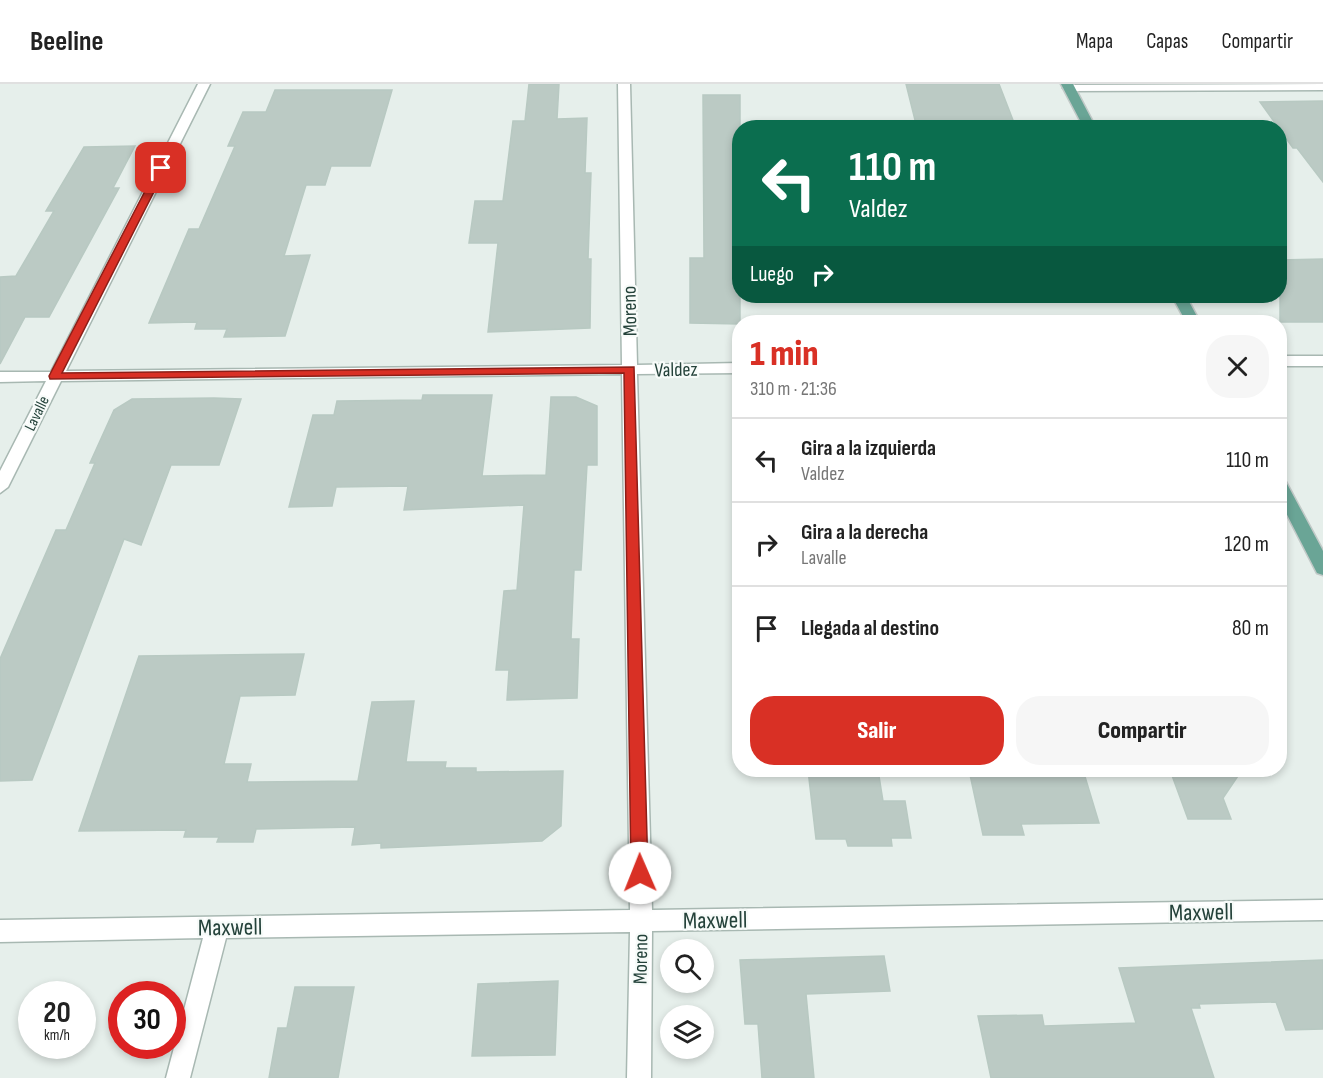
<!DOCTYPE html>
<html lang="es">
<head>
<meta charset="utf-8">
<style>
  body { margin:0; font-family:"Sofia Sans Condensed",sans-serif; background:#f6f6f6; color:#222; height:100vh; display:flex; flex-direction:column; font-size:22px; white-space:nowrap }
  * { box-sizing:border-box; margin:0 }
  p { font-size:20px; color:#767676 }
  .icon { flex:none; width:33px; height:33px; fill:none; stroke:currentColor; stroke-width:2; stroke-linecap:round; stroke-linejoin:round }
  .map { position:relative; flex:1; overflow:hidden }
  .drawer { position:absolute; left:732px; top:231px; width:555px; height:462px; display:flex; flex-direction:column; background:#fff; border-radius:24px; box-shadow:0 3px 9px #0003 }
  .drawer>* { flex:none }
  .banner { position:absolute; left:732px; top:36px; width:555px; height:183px; border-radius:24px; box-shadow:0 3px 9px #0003; background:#0b6e4f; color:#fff; overflow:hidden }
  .tools { position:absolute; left:660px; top:855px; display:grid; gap:12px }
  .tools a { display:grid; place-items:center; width:54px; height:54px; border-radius:50%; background:#fff; box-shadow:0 3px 9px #0003; font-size:30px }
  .speed { position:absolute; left:18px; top:897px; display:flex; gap:12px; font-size:30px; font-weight:700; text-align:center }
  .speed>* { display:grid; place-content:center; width:78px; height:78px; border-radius:50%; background:#fff; box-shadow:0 3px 9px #0003; line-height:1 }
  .speed small { font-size:15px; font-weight:400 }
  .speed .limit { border:9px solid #d22; background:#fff; color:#111 }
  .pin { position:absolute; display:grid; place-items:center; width:51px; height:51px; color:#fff; margin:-26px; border-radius:12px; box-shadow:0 3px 9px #0006 }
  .me { position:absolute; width:66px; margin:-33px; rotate:359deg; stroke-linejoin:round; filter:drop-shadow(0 0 4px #0008) }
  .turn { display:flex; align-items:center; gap:21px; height:126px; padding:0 18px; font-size:27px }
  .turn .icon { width:78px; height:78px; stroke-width:2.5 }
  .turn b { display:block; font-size:42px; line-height:51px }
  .then { display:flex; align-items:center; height:57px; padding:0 18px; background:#0003; gap:12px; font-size:22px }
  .round { display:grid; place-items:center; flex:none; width:63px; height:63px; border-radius:24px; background:#f6f6f6 }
  .overview { display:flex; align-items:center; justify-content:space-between; height:102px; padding:0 18px }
  h1 { font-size:36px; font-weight:800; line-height:45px; color:#d93025 }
  .primary-button { display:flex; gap:12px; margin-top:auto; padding:12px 18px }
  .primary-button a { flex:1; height:69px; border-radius:24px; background:#d93025; color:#fff; font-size:24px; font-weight:800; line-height:69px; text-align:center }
  .primary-button a+a { background:#f6f6f6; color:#222 }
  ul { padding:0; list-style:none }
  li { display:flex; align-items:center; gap:18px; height:84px; padding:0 18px; border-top:2px solid #e0e0e0 }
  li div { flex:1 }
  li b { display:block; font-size:22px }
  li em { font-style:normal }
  header { display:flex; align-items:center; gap:36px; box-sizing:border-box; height:84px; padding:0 30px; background:#fff; border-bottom:2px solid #e0e0e0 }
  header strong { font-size:28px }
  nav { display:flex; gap:33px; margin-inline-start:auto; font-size:21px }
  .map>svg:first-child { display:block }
  .building { fill:#bbcac4; stroke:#b8c9c2; stroke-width:1.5 }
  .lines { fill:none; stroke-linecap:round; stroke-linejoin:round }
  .minor-casing { stroke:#a8b8b2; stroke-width:3 }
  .major-casing { stroke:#c2cac8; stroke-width:3 }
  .minor { fill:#fff; fill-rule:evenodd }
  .major { fill:#6aa596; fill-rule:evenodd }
  .route { fill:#d93025; stroke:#8d1f18; stroke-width:1.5 }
  .labels { text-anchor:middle; stroke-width:4.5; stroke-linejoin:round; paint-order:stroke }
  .far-street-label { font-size:16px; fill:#24423a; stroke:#f7fbf9 }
  .street-label { font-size:20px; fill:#24423a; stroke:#f7fbf9 }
  .near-street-label { font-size:24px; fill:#24423a; stroke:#f7fbf9 }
</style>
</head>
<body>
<header>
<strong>Beeline</strong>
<nav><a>Mapa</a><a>Capas</a><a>Compartir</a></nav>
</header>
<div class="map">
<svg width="1323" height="994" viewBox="0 0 1323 994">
  <rect width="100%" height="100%" fill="#e6efeb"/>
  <path class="building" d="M529,0H559L557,35L587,34L585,89H591L588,175H591L590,244L488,248L498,159H469L475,117H503L513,37H525Z
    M906,0H999L1016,44H917Z
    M275,6H392L370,82H331L325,101H306L284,172L310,171L285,252L224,253L227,245H195L197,238L149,239L189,145H199L235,62H228L243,28H266Z
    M703,11H740V240L690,239V174H704Z
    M1323,17V98L1297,64H1293L1260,18Z
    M135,62L113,104H119L49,233H25L0,280V193L16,192L54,127H46L84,63Z
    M1323,175V238H1280V176Z
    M423,311H492L482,392L546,391L551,313H576L597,322V381H587L581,486H574L571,555H579L577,614L507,616L509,586H496L504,507L517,506L524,421L404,426L408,402L336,403L332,422L289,423L313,331H334L337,317L422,316Z
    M214,314L241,315L219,381H171L141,461L124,455L32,696L0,697V575L56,446H66L95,379H90L114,326L132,315Z
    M304,570L295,611L240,612L224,680H251L247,698L358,697L372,618L414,617L406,678H446L445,684H476V688L563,687L561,742L542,757L381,764V759L352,761L355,743L256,745L253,758H217L219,753H184L186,746L79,747L139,572Z
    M808,686H878L883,717H905L911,754H891L892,762H848L846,755H816Z
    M969,686H1083L1099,739L1021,740L1024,751H983Z
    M1170,686H1242L1223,714L1231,735H1188Z
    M884,872L890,907L806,910L814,994H762L758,940H745L740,876Z
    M1323,876V945L1286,946L1276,918L1199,920L1200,924H1191L1214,994H991L978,932L1042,931L1044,942L1136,939L1119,884Z
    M558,897L555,971L472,972L478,900Z
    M295,903H354L338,994H269L278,944H287Z"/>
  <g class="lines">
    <g class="minor-casing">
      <path id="minor" d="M198,0H210L66,287L622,281L618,0H630L637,281L740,279V289L637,290L652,826L1323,816V836L652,847L651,994H627L630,848L226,854L190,994H166L203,854L0,858V836L630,826L622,290L61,297L8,403L0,409V387L46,297L0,298V288H51Z
        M1323,0V6L1069,7L1063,4L1069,1Z
        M1280,272H1323V282H1280Z"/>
    </g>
    <g class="major-casing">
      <path id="major" d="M1061,0H1073L1096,44H1084Z
        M1172,212H1186L1200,238H1186Z
        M1280,396L1286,398L1323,467V491L1317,489L1280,417Z"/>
    </g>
    <use href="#minor" class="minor"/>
    <use href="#major" class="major"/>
  </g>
  <path class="route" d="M161,81L166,84L62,289L634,283L648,789L646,794L640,796L634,794L631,789L624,289L50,295L49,292L157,84Z"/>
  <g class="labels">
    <g class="far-street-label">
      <text transform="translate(36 329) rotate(-64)" y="6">Lavalle</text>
    </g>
    <g class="street-label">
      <text transform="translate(629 227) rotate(-91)" y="7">Moreno</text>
      <text transform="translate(676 285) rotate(-1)" y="7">Valdez</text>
      <text transform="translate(640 875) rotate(-89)" y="7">Moreno</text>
    </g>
    <g class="near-street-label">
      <text transform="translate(1201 828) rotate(-1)" y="8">Maxwell</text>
      <text transform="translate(715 836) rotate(-1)" y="8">Maxwell</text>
      <text transform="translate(230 843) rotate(-1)" y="8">Maxwell</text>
    </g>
  </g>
</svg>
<div class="tools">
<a><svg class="icon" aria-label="search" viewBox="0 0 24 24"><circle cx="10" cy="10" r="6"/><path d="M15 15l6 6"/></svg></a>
<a><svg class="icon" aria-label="layers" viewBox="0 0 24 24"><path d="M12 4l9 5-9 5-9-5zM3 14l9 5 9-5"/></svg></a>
</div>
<div class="speed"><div>20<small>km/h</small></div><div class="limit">30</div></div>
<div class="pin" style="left:161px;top:84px;background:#d93025"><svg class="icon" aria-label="arrive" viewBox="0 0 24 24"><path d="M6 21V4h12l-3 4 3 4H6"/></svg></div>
<svg class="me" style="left:640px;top:789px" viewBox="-20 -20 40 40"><circle r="19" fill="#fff"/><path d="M0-13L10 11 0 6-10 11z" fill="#d93025"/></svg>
<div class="banner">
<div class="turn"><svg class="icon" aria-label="left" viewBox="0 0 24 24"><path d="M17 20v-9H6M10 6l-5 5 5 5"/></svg><div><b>110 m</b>Valdez</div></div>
<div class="then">Luego<svg class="icon" aria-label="right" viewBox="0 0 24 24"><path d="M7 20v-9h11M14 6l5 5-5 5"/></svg></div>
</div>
<section class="drawer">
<div class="overview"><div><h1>1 min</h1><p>310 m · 21:36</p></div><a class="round"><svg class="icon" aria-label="close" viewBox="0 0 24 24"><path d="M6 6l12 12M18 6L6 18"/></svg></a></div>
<ul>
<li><svg class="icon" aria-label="left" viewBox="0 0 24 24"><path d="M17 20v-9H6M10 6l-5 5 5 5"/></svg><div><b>Gira a la izquierda</b><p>Valdez</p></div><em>110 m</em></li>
<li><svg class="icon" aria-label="right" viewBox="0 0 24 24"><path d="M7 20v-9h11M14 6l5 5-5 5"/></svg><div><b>Gira a la derecha</b><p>Lavalle</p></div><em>120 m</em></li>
<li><svg class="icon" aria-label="arrive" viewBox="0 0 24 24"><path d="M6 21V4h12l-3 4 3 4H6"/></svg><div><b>Llegada al destino</b></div><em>80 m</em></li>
</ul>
<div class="primary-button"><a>Salir</a><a>Compartir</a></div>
</section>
</div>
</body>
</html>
